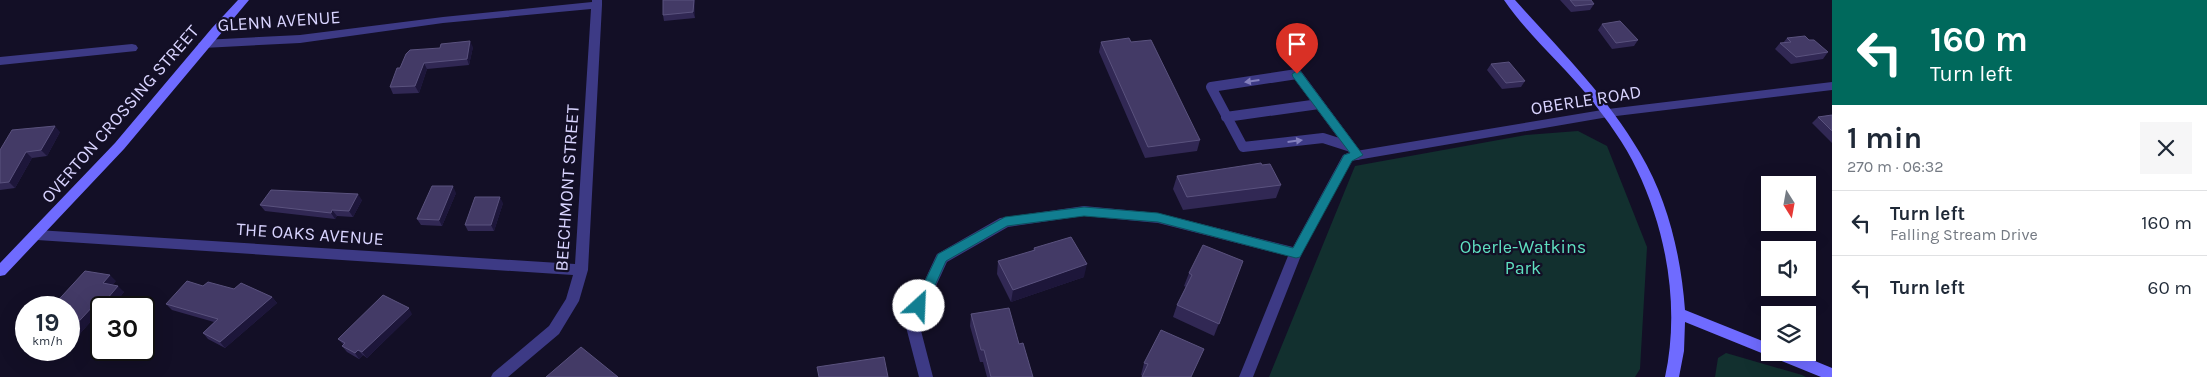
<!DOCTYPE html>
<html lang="en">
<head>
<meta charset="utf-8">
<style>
  body { margin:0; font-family:Karla,sans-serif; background:#f6f6f7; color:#1f2937; height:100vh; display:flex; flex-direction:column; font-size:19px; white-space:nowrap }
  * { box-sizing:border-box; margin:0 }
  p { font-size:16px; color:#747a83 }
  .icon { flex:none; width:28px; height:28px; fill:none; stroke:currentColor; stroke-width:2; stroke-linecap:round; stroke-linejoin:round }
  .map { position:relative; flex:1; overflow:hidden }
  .details { display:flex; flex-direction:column; background:#fff; width:375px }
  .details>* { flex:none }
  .top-card { background:#00695c; color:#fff; overflow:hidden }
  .needle { width:32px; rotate:169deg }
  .controls { position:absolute; left:1761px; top:176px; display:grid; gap:10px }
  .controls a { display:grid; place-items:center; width:55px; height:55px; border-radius:0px; background:#fff; box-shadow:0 5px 20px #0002; font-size:25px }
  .speed { position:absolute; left:15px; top:296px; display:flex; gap:10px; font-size:25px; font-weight:700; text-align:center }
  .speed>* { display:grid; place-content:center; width:65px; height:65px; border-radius:50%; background:#fff; box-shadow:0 5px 20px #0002; line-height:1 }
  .speed small { font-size:12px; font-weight:400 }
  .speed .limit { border:2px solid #111; border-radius:8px; background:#fff; color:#111 }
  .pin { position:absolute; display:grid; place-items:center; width:42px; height:42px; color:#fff; margin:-51px -21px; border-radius:50% 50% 50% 0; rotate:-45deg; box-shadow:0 0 5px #0007 }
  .pin .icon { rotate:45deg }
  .me { position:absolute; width:55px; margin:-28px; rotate:25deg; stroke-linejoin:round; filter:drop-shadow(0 0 4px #0008) }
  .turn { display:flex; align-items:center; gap:18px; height:105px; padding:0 15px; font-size:22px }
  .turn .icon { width:65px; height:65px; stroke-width:2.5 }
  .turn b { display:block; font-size:35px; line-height:42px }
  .round { display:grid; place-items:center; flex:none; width:52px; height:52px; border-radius:0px; background:#f6f6f7 }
  .overview { display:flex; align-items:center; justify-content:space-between; height:85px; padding:0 15px }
  h1 { font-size:30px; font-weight:700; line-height:38px }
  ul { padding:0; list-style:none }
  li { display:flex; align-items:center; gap:15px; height:65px; padding:0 15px; border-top:1px solid #e0e1e3 }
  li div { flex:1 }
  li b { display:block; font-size:19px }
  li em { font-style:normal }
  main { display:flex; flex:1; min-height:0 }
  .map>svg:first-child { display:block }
  .green { fill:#12302f }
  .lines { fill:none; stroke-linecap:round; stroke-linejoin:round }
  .lane { stroke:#3d3a85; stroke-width:10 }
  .street { fill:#3d3a85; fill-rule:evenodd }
  .secondary { fill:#6f6bff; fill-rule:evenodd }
  .wall { fill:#312854 }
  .shaded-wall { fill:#1d163a }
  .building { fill:#433a66; stroke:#5a527e }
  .oneway { fill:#837fbc }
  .route { fill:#117e91; stroke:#0b525e }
  .labels { text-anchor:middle; stroke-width:4.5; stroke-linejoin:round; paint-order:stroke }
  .street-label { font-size:18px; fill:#d9d4ff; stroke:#130f26 }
  .park-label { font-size:18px; fill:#5fe0c0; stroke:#130f26 }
</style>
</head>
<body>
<main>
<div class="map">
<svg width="1832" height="377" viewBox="0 0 1832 377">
  <rect width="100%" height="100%" fill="#130f26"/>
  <path class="green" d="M1578,131L1607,146L1647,247L1640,369L1635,377H1269L1355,166L1526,135Z
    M1726,353L1802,375L1806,377H1715L1718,358Z"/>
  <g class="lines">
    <path class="lane" d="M1226,117L1319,104
      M1351,147L1323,138L1243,147L1211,87L1297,74L1357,155"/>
    <path class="street" d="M592,0H602V5L588,270L579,301L559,334L508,377H491L493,373L549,326L566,299L573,275L37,240L32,239L31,235L32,231L37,230L575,264L591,9L443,23L300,43L203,48L198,44L203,40L300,35L443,17L592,2Z
      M132,44L136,45L138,48L136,51L0,65V57Z
      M1832,82V90L1608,117L1351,161L1302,253L1253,377H1239L1288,256L1158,223L1084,216L1008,227L947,262L919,323L933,377H919L905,323L935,258L937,254L1000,218L1084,206L1158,213L1293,247L1343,155L1350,152L1608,109Z"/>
    <path class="secondary" d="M238,0H249L124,149L5,275L0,276V263L115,143L212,28Z
      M1504,0H1515C1559,49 1607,96 1640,153C1668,200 1681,256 1685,310L1770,344V352H1793L1832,368V377H1821L1685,322L1684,351L1679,377H1665C1680,309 1667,232 1637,170C1625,144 1607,120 1589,97C1562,64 1528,35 1504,0Z"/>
  </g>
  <path class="wall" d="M663,0H695V18L664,21L663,15Z
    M1560,0H1591L1594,4L1590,10L1571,12Z
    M1602,24L1638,40L1634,46L1612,49L1598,30Z
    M1787,38L1809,40L1828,52L1823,59L1791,64L1775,49L1780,43H1783Z
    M1101,42H1131L1200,140L1197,151L1145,158L1099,52Z
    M473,47L469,65L427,69L419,93L393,94L390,87L400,68Z
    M1491,64L1525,81L1521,87L1502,89L1487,70Z
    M1832,115V143L1812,123L1818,117Z
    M60,132L47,156L32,158L15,188L0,190V150Z
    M1262,165L1281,185L1276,198L1183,210L1173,189L1177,176Z
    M456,193L442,226L421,225L417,219Z
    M362,200L353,217L337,216L335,219L265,211L260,205Z
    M503,203L494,231H468L465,225Z
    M1034,248L1084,277L1011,302L997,274L998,261L1033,251Z
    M1243,261L1214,336L1173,317L1177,305L1186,287L1184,286L1189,273Z
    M116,281L112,285L124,292L111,308H101V311H100L77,337L69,335V308Z
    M203,286L234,289L272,297L277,303L225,348L208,339L203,333L214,322L172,310L166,304Z
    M412,314L367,358L363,355L359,359L347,352L342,346L344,345L338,339Z
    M971,314L1019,344L1033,377H987L983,362H980L970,326Z
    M1204,349L1191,377H1142L1143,376L1141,375L1144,363Z"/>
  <path class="shaded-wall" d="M694,0H695V18L693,12Z
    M470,41L473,47L469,65L467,59Z
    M424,63L427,69L419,93L415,86Z
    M55,126L60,132L47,156L41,150Z
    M26,152L32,158L15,188L9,182Z
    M453,186L456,193L442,226L439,220Z
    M358,194L362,200L353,217L349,211Z
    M500,197L503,203L494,231L491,225Z
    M332,210L337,216L335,219L331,213Z
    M1087,264L1084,277L1011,302L1013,290Z
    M110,275L116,281L109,289L103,283Z
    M118,286L124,292L111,308H102L101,306Z
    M272,297L277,303L225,348L220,342Z
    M94,305L100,311L77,337L70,331Z
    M409,308L412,314L367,358L362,352Z
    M358,350L363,355L359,359L355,353Z"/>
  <path class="building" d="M663,0H694L693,12L663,15Z
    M1570,0H1591L1594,4L1575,6Z
    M1620,21L1638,40L1616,43L1602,24Z
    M1805,36L1809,40H1814L1828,52L1796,57L1780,43L1791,42L1787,38Z
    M1129,38L1131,42L1151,40L1200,140L1148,147L1101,42Z
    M470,41L467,59L424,63L415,86L390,87L397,68H400L406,54L410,50L440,48L441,44Z
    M1509,62L1525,81L1506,83L1491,64Z
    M1832,115V131L1818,117Z
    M55,126L41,150L26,152L9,182L0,183V150L12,130Z
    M1261,163L1262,165L1270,164L1281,185L1187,197L1177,176Z
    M432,186H453L439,220L417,219Z
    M271,190L358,194L349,211L332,210L331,213L260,205Z
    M475,197H500L491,225H465Z
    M1071,237L1087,264L1013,290L998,261L1035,250L1034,248Z
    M1203,245L1243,261L1219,324L1177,305L1192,275L1189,273Z
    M85,271L110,275L103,283L118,286L101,306L94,305L70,331H69V308H51Z
    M187,281L203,286L208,282L234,289L241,283L272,297L220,342L203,333L218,319L166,304Z
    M383,295L409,308L362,352L358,350L355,353L342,346L345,343L338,339Z
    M1009,308L1019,344L1023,343L1033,377H991L984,350H981L971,314Z
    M1161,330L1204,349L1191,377H1142L1148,364L1144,363Z
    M581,347L618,377H546Z
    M884,357L888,377H819L817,367Z"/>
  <defs><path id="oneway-solid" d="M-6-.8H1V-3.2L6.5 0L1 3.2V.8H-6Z" transform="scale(1.25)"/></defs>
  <g class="oneway">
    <use href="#oneway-solid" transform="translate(1252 81) rotate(172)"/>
    <use href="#oneway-solid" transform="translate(1295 141) rotate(-7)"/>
  </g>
  <path class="route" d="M1297,71L1301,72L1363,155L1352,161L1300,257L1296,258L1158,222L1084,216L1007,226L946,261L924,310H915L913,306L938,254L1005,217L1084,207L1158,213L1293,248L1344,155L1350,153L1293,77L1292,74Z"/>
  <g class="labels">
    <g class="street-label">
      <text transform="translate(279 21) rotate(-4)" y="6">GLENN AVENUE</text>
      <text transform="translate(1586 100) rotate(-9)" y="6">OBERLE ROAD</text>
      <text transform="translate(120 114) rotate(-49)" y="6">OVERTON CROSSING STREET</text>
      <text transform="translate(567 188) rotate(-86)" y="6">BEECHMONT STREET</text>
      <text transform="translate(310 234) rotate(4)" y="6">THE OAKS AVENUE</text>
    </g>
    <g class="park-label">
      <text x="1523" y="253">Oberle-Watkins<tspan x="1523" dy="21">Park</tspan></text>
    </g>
  </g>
</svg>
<div class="controls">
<a><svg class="needle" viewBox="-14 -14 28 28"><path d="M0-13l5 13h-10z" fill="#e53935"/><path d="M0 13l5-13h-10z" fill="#747a83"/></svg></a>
<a><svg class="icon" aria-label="sound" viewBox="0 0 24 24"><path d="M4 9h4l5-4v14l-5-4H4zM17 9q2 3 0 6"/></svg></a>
<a><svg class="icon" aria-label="layers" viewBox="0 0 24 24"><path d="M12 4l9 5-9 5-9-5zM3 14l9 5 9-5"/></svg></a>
</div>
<div class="speed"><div>19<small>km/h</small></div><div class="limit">30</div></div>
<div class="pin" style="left:1297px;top:74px;background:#d93025"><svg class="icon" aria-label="arrive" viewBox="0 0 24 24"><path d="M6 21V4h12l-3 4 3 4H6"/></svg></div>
<svg class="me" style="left:919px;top:306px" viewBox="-20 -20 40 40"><circle r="19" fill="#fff"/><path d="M0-13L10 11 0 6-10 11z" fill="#117e91"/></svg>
</div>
<section class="details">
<div class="top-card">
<div class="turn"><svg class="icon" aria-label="left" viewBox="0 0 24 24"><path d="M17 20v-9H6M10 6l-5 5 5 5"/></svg><div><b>160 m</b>Turn left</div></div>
</div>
<div class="overview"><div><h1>1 min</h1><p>270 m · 06:32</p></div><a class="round"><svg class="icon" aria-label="close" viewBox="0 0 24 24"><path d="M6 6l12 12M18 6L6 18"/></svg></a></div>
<ul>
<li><svg class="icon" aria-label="left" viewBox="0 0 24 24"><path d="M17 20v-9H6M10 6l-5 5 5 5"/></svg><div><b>Turn left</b><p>Falling Stream Drive</p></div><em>160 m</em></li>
<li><svg class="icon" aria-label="left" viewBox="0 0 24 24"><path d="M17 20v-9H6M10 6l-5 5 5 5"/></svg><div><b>Turn left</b></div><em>60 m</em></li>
</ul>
</section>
</main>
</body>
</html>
